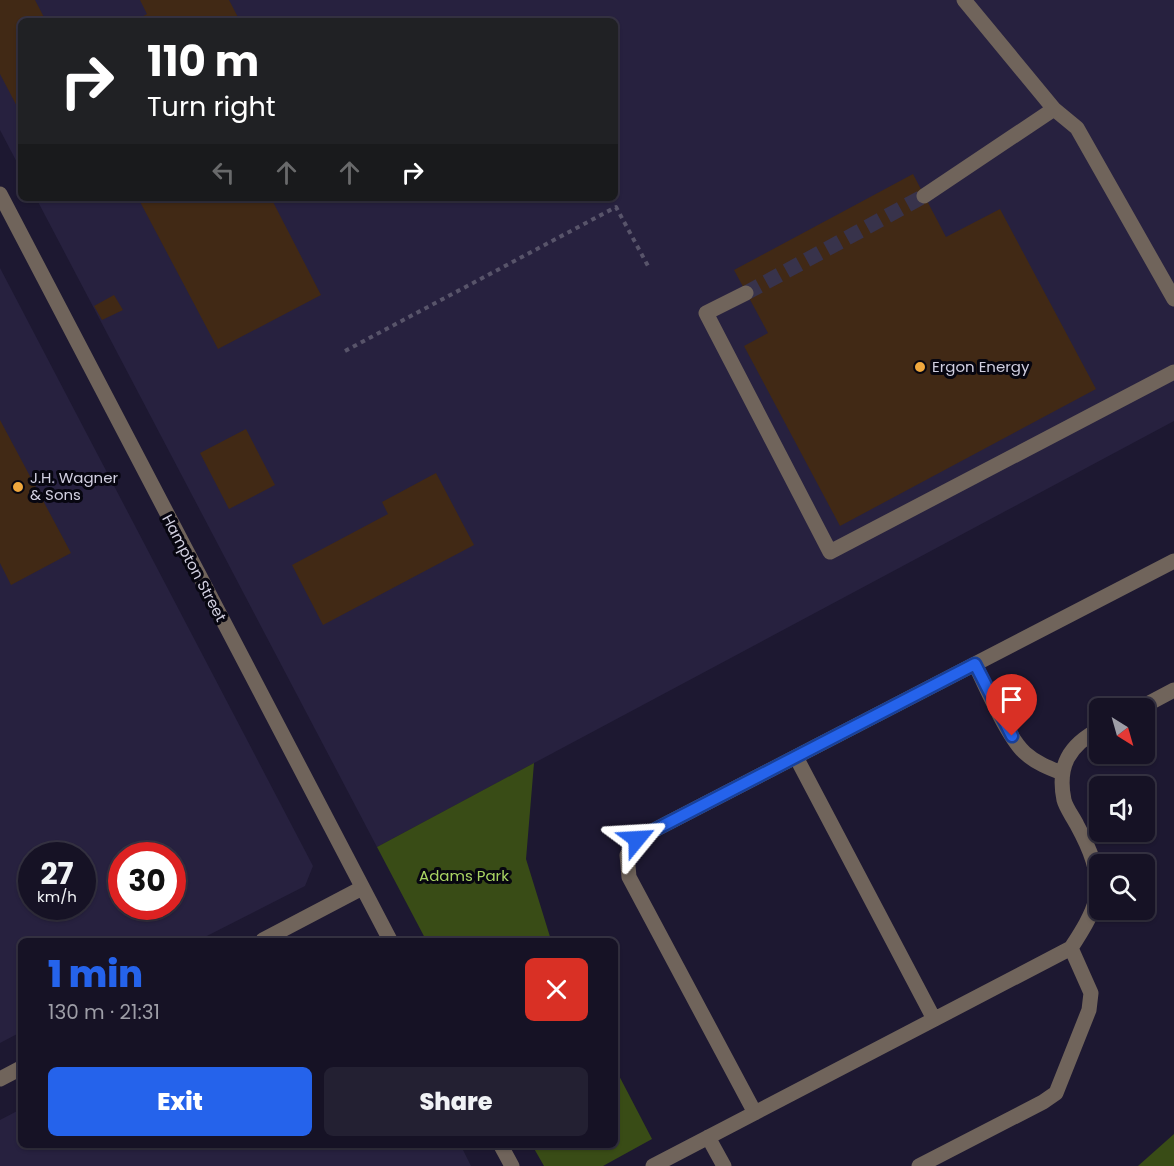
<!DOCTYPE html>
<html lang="en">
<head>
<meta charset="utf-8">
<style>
  body { margin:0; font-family:Poppins,sans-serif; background:#232032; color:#f1f3f6; height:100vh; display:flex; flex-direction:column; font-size:22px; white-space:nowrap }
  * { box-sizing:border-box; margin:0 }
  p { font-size:20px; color:#9e9ea7 }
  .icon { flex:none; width:33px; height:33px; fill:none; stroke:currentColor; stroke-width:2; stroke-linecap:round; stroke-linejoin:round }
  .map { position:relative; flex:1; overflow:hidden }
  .drawer { position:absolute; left:18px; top:938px; width:600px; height:210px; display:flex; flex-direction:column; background:#161225; border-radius:9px; box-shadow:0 2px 4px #0004,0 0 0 2px #353242 }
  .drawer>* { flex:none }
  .guide { position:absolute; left:18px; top:18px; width:600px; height:183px; border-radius:9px; box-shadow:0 2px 4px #0004,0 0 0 2px #353242; background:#202124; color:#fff; overflow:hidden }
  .needle { width:39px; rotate:143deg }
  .fabs { position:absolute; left:1089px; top:698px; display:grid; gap:12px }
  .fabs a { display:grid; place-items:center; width:66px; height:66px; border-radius:9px; background:#161225; box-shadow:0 2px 4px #0004,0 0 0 2px #353242; font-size:30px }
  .speed { position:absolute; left:18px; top:842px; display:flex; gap:12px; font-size:30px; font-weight:700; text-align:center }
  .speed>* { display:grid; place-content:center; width:78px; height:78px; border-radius:50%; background:#161225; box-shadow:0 2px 4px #0004,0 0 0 2px #353242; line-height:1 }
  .speed small { font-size:15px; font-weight:400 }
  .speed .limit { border:9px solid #d22; background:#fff; color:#111 }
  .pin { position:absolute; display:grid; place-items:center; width:51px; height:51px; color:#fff; margin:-62px -26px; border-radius:50% 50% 50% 0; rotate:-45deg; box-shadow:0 0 6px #0007 }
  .pin .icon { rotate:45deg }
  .me { position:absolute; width:66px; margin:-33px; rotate:63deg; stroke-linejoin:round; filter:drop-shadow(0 0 4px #0008) }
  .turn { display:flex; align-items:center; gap:21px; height:126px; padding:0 30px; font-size:27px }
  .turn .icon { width:78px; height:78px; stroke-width:2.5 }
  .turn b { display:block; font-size:42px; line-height:51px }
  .lanes { display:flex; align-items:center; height:57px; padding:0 30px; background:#0003; justify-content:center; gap:30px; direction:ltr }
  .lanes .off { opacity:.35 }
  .round { display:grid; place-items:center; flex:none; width:63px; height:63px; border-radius:9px; background:#232032 }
  .overview { display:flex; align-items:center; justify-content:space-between; height:102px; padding:0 30px }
  h1 { font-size:36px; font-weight:800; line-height:45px; color:#2563eb }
  .action { display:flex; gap:12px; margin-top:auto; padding:12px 30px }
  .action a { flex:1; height:69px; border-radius:9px; background:#2563eb; color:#fff; font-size:24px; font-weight:800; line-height:69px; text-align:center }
  .action a+a { background:#232032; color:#f1f3f6 }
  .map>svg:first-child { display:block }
  .built { fill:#27213f; fill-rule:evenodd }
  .green { fill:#394c16 }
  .building { fill:#412915 }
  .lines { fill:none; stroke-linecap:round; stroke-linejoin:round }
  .minor-tunnel { stroke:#38334b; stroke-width:15; stroke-dasharray:15 8; stroke-linecap:butt }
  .path { stroke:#58546a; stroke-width:4; stroke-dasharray:4.5 4.5; stroke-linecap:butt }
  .minor { stroke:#70645b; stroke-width:15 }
  .route-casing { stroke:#184099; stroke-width:15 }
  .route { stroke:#2563eb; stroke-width:10 }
  .poi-dot { fill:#efa73d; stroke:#070610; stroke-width:2 }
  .labels { text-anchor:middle; stroke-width:6; stroke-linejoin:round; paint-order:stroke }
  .poi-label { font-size:15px; fill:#d1cfe0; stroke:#070610; text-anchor:start }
  .street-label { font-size:15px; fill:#d1cfe0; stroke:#070610 }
  .park-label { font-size:15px; fill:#a9d463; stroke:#070610 }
</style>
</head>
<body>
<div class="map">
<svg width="1174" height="1166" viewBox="0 0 1174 1166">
  <rect width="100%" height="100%" fill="#1d1831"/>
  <path class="built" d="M0,0H1174V421L377,847L36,198H615V21H21V170L0,130Z
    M0,268L313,866L305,886L199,940H21V1032L0,1043ZM32,855H82V906H32ZM122,855H172V906H122Z
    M21,1109V1144H460L471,1166H0V1120Z"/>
  <path class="green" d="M534,763L526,859L551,940H426L377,847Z
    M615,1068L652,1139L603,1166H544L532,1145L615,1144Z
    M1174,1134V1166H1138Z"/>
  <path class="building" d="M0,0H35L46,21H21V114L0,74Z
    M140,0H229L240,21H134L147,14Z
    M913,174L946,237L1000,209L1096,389L840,526L744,346L768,333L734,270Z
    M138,198H271L321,295L218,349Z
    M114,295L123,310L102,320L94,306Z
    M0,420L71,553L11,585L0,563Z
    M246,429L275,485L229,509L200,453Z
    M436,473L474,545L323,625L292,565L388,514L382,502Z"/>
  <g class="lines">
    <path class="minor-tunnel" d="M746,293L924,196"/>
    <path class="path" d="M345,351L616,207L648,266"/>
    <path class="minor" d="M964,0L1054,109
      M0,194L390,940
      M924,196L1054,109L1077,128L1174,299
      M746,293L706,313L830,552L1174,372
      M975,664C986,687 1008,738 1025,753C1036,763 1049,768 1062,773
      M1140,708L1174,690
      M796,757L934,1019
      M263,940L362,888
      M0,1079L21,1068
      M755,1113L629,877L627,855L637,839L1174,561
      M708,1137L724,1166
      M500,1144L512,1166
      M653,1166L1071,948C1080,934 1092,916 1096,899C1101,873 1089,847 1077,825C1073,817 1066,808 1064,800C1057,766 1069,745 1100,729
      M919,1166L1043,1102L1056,1093L1089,1010L1091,993L1071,948"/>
  </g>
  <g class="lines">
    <g class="route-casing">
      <path id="route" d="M637,839L975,664L1012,736"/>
    </g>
    <use href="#route" class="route"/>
  </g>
  <g class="poi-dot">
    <circle cx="920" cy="367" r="6"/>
    <circle cx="18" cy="487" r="6"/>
  </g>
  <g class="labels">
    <g class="poi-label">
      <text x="932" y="372">Ergon Energy</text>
      <text x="30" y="483">J.H. Wagner<tspan x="30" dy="17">&amp; Sons</tspan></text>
    </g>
    <g class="street-label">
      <text transform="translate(194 568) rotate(62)" y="5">Hampton Street</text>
    </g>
    <g class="park-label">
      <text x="464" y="881">Adams Park</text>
    </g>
  </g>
</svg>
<div class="fabs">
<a><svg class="needle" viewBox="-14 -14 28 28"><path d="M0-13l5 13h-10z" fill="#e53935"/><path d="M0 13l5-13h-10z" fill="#9e9ea7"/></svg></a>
<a><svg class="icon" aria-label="sound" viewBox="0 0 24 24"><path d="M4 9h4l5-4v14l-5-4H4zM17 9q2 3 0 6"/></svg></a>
<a><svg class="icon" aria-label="search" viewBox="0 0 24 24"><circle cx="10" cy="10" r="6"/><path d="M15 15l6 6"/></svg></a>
</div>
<div class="speed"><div>27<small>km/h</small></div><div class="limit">30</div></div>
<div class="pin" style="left:1012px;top:736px;background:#d93025"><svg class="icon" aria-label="arrive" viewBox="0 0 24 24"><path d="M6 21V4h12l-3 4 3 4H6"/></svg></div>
<svg class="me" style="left:637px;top:839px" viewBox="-20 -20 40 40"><path d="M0-17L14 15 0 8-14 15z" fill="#2563eb" stroke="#fff" stroke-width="4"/></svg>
<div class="guide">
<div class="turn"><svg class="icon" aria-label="right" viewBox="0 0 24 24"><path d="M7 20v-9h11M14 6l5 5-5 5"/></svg><div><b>110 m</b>Turn right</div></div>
<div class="lanes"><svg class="icon off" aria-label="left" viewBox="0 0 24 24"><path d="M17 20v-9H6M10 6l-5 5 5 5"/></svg><svg class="icon off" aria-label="ahead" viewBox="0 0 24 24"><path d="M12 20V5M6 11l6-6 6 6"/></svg><svg class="icon off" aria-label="ahead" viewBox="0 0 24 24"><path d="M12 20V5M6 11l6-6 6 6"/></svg><svg class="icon" aria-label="right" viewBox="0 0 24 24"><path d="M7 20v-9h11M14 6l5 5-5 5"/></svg></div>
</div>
<section class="drawer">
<div class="overview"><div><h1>1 min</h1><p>130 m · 21:31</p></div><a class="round" style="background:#d93025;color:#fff"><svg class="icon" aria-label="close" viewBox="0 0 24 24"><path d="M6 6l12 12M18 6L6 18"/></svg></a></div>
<div class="action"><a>Exit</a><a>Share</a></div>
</section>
</div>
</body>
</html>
